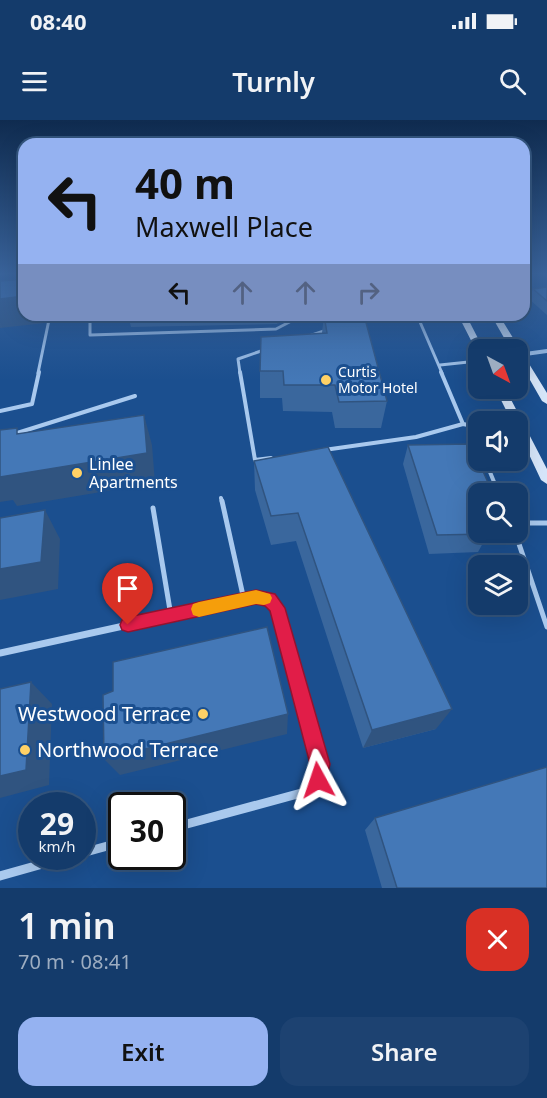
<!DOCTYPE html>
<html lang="en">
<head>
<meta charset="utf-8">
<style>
  body { margin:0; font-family:"Noto Sans",sans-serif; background:#1d4271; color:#f1f3f6; height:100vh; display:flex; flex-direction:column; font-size:22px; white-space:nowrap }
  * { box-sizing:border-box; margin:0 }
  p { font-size:20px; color:#9dadc1 }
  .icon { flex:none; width:33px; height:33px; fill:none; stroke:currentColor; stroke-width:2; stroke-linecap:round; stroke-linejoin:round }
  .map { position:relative; height:768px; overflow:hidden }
  .sheet { display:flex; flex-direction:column; background:#143b6b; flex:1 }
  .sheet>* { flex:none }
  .hud { position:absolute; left:18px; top:18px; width:512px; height:183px; border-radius:18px; box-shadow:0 6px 24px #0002,0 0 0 2px #33557e; background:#95b2f1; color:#111; overflow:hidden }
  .needle { width:39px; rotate:139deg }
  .fabs { position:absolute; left:468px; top:219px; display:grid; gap:12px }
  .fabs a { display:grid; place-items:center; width:60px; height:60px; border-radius:12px; background:#143b6b; box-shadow:0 6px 24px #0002,0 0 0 2px #33557e; font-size:30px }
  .speed { position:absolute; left:18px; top:672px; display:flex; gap:12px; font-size:30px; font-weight:700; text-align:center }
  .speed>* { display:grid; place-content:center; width:78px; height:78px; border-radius:50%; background:#143b6b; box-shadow:0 6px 24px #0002,0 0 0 2px #33557e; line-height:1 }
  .speed small { font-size:15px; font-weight:400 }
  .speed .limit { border:3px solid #111; border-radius:9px; background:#fff; color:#111 }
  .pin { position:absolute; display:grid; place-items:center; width:51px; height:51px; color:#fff; margin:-62px -26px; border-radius:50% 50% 50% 0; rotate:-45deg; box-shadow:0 0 6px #0007 }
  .pin .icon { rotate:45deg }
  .me { position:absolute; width:66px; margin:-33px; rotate:355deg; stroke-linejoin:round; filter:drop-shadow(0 0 4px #0008) }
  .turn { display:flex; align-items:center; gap:21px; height:126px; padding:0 18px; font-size:27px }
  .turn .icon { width:78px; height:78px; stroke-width:2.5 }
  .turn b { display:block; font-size:42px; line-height:51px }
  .lanes { display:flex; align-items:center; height:57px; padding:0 18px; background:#0003; justify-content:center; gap:30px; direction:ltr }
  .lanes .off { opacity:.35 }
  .round { display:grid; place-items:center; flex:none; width:63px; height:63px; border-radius:18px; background:#1d4271 }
  .overview { display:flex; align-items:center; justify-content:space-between; height:102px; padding:0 18px }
  h1 { font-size:36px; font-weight:600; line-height:45px }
  .cta { display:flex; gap:12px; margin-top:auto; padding:12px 18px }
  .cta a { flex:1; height:69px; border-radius:18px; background:#95b2f1; color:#111; font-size:24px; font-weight:600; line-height:69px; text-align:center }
  .cta a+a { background:#1d4271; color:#f1f3f6 }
  .status { display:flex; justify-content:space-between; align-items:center; height:42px; padding:0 30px; background:#143b6b; direction:ltr }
  .status svg { height:16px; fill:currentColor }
  header { display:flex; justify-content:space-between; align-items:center; height:78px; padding:0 18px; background:#143b6b; font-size:27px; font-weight:600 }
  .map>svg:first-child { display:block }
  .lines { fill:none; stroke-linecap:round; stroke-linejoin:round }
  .service-far2 { stroke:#a9c9ee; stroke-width:3 }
  .service-far1 { stroke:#a9c9ee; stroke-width:4 }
  .service { stroke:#a9c9ee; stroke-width:5 }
  .minor-far2 { stroke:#a9c9ee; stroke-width:4 }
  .minor-far1 { stroke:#a9c9ee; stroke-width:7 }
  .minor { stroke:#a9c9ee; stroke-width:9 }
  .secondary { fill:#d6e6fa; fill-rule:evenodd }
  .wall { fill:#3a679d }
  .shaded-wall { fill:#305480 }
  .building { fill:#4478b7; stroke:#305480; stroke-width:1.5 }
  .route { fill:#e11d48; stroke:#92132f; stroke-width:1.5 }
  .slow { fill:#f59e0b }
  .poi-dot { fill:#ffd166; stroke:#1b4f8f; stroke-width:2 }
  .labels { text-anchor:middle; stroke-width:6; stroke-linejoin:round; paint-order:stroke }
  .far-poi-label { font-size:14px; fill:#fff; stroke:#1b4f8f; text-anchor:start }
  .poi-label { font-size:16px; fill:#fff; stroke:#1b4f8f; text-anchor:start }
  .near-poi-label { font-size:20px; fill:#fff; stroke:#1b4f8f; text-anchor:end }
</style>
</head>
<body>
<div class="status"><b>08:40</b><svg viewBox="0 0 49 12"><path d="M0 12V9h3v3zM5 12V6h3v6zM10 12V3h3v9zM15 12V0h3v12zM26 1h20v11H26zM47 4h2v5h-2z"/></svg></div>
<header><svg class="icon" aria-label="menu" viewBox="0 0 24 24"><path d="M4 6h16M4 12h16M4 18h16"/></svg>Turnly<svg class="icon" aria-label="search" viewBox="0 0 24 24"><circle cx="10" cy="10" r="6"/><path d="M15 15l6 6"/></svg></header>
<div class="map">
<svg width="547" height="768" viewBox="0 0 547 768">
  <rect width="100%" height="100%" fill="#1b4f8f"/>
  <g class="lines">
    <path class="service-far2" d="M524,175L547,172
      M90,195V215L276,209L303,195
      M417,195L442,253
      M360,199L372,195
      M309,216L327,210
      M440,245L478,241
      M38,253L50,195
      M240,253L238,239L264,230"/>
    <path class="service-far1" d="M240,252L255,340L271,338
      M0,291L32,284L39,252
      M463,304L478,307
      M14,314L135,276
      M324,330L416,317L463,304L441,252
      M485,340L499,374
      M221,378L222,382"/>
    <path class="service" d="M222,381L244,480
      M153,388L171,496
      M518,403H547
      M515,412L547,507"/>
    <path class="minor-far2" d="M518,235L547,231"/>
    <path class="minor-far1" d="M0,533L256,477L269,479L277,488L294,550"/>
    <path class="minor" d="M172,708L305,672L318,660L320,644L294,549
      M82,733L122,722
      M0,756L71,736"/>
    <path class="secondary" d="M458,195H466L484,230H478V232H477Z
      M491,195H499L547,273V284L542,281L518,239V230H511Z
      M495,268H505L547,349V364L541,360L518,311V302H512Z"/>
  </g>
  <path class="wall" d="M0,153H24V154L0,155Z
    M543,153H547V159Z
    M547,167V195L529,179L533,169Z
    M128,195H281V202L277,204L131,207Z
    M324,195H364L387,281L381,308H335L332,292L283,291L282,278H260V251L322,213Z
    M408,325L478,374L488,414L478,432L429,434L403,344Z
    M328,327L436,609L363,628L296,421L271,425L255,370L254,341Z
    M375,698L547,768H382L365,710Z"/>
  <path class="shaded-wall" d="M24,176V195H45V203L0,208V179Z
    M278,195H281V202L277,204Z
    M144,295L152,325L155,363L17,386L13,380L0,382V351Z
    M45,390L60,419L58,469L0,480V449Z
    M31,562L52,584L49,665L0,678V656Z
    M452,589L436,609L363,628L372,610Z
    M288,594L287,614L120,655L104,639Z"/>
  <path class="building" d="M24,159V176L0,179V161Z
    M547,167V181L533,169Z
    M324,195H364L387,281L339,282L335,265H284L283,251H260L261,217L327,213Z
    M144,295L147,333L0,357V310L17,308V314Z
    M471,324L493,374H478V412H488V414L437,415L408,325Z
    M328,327L452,589L372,610L298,393L271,396L254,341Z
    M45,390L41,442L0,449V398Z
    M267,507L288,594L104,639L103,575L113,571V542Z
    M31,562L26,650L0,656V569Z
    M547,647V768H397L375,698Z"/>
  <linearGradient id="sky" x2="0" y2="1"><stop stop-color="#0f2b4f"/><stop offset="0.59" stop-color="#39639b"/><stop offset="1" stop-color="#39639b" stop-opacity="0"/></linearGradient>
  <rect width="547" height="260" fill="url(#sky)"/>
  <path class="route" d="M256,470L275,474L285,488L330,644L325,667L318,670L311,667L308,660L310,644L270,491L265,486L256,484L128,512L122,510L120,505L122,500L128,497Z"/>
  <path class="slow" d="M256,470L270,474L272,478L270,483L264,485L256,484L199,497L193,495L191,489L193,484L199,482Z"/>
  <g class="poi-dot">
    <circle cx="326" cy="260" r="6"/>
    <circle cx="77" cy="353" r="6"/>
    <circle cx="203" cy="594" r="6"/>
    <circle cx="25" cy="630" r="6"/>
  </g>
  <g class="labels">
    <g class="far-poi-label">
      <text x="338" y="257">Curtis<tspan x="338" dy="16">Motor Hotel</tspan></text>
    </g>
    <g class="poi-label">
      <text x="89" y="350">Linlee<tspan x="89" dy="18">Apartments</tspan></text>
    </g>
    <g class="near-poi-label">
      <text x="191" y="601">Westwood Terrace</text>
      <text x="37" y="637" text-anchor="start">Northwood Terrace</text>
    </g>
  </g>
</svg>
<div class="fabs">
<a><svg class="needle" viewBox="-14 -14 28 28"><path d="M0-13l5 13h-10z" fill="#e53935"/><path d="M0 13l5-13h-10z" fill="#9dadc1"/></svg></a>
<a><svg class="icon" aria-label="sound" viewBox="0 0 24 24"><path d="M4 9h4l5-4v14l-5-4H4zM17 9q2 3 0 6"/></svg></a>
<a><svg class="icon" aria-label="search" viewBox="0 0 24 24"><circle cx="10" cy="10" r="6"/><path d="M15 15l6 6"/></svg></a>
<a><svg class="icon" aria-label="layers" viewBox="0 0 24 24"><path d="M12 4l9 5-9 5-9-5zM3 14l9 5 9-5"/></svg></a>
</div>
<div class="speed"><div>29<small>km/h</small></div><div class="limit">30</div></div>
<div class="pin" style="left:128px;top:505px;background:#d93025"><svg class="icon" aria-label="arrive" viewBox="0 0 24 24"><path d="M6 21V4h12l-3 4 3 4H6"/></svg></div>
<svg class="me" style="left:318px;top:660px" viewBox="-20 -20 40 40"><path d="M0-17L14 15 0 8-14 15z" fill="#e11d48" stroke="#fff" stroke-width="4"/></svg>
<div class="hud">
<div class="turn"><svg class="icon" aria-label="left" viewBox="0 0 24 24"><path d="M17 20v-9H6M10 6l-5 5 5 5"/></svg><div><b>40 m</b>Maxwell Place</div></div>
<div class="lanes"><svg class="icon" aria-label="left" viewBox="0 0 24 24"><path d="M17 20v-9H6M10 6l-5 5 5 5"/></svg><svg class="icon off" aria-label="ahead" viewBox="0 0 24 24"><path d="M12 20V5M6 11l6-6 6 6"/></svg><svg class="icon off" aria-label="ahead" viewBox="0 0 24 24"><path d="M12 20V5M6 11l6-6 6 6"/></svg><svg class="icon off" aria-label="right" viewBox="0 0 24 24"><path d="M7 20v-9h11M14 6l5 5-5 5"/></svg></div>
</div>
</div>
<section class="sheet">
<div class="overview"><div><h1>1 min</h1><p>70 m · 08:41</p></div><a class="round" style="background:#d93025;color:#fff"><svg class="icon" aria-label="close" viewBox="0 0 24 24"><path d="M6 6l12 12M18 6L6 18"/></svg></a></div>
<div class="cta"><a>Exit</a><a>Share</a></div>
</section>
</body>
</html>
